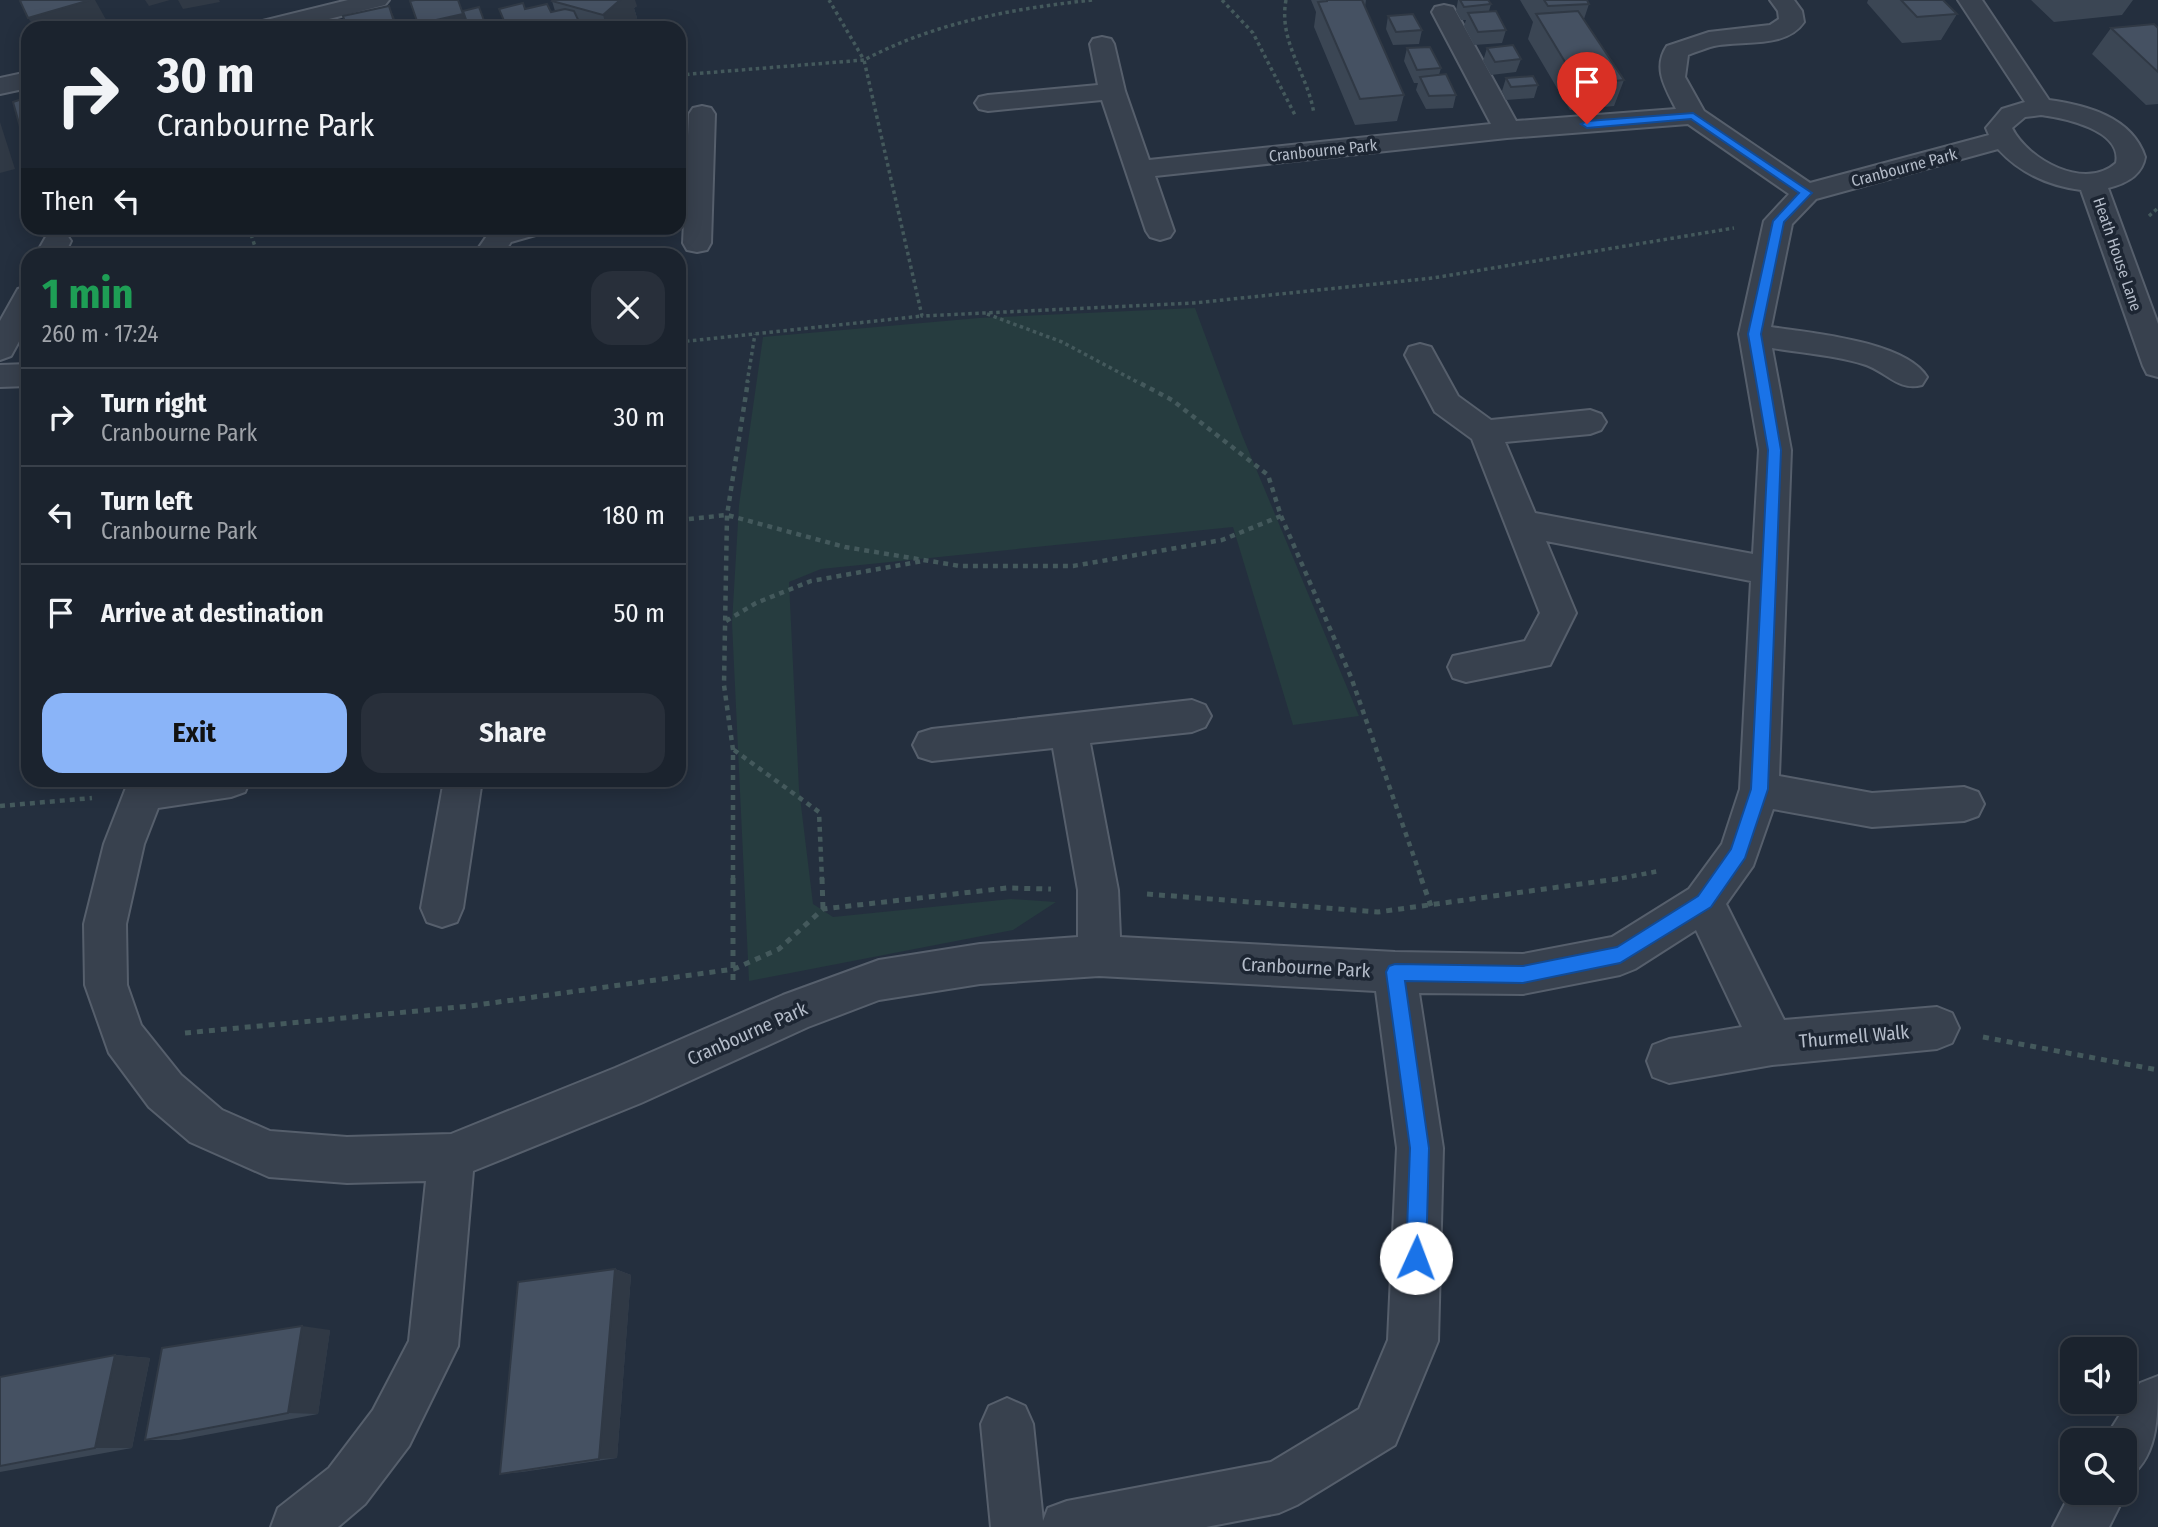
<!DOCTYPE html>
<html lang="en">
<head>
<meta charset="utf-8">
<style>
  body { margin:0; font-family:"Fira Sans Condensed",sans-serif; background:#282f3a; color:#f1f3f6; height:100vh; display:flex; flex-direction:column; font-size:26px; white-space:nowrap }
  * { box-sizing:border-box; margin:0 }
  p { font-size:23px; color:#a0a4aa }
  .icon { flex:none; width:38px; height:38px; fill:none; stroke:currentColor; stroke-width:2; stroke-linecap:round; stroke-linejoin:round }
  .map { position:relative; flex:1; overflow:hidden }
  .details { position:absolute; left:21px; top:248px; width:665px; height:539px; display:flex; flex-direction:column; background:#1b232e; border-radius:21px; box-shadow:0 4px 18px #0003,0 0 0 2px #39404a }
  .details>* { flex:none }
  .guide { position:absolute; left:21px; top:21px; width:665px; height:214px; border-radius:21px; box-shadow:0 4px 18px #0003,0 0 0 2px #39404a; background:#1b232e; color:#f1f3f6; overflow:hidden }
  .tools { position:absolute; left:2060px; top:1337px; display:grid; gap:14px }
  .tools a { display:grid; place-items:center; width:77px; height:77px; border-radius:14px; background:#1b232e; box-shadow:0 4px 18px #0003,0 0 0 2px #39404a; font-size:35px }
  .pin { position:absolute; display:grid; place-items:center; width:60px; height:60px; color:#fff; margin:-72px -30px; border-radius:50% 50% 50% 0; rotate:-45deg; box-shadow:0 0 7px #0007 }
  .pin .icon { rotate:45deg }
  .me { position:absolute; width:77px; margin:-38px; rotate:2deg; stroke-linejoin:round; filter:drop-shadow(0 0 5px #0008) }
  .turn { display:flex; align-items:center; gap:24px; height:147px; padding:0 21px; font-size:32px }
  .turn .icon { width:91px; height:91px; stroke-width:2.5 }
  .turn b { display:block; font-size:49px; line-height:60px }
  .then { display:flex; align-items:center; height:66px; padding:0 21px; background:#0003; gap:14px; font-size:26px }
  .round { display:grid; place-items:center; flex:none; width:74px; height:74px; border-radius:21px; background:#282f3a }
  .headline { display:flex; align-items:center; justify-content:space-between; height:119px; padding:0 21px }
  h1 { font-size:42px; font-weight:700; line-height:52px; color:#1e9e55 }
  .button { display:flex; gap:14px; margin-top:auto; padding:14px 21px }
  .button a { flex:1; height:80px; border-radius:21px; background:#8ab4f8; color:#111; font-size:28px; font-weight:700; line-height:80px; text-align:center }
  .button a+a { background:#282f3a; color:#f1f3f6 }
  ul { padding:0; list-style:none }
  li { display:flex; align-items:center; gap:21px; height:98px; padding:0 21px; border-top:2px solid #39404a }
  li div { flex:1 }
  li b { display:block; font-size:26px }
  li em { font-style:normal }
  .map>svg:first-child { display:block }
  .green { fill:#263c3f }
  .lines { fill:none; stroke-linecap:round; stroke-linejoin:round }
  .minor-casing { stroke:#565f6c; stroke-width:4 }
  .path-far2 { stroke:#44595c; stroke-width:3.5; stroke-dasharray:3.5 3.5; stroke-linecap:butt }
  .path-far1 { stroke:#44595c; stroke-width:4.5; stroke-dasharray:5 5; stroke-linecap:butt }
  .path { stroke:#44595c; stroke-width:5; stroke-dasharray:6 6; stroke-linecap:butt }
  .minor { fill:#38414e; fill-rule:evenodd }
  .wall { fill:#3b4654 }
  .shaded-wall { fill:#303945 }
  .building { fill:#455162; stroke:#303945; stroke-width:2 }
  .route { fill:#1a73e8; stroke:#114b97; stroke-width:2 }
  .labels { text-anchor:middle; stroke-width:7; stroke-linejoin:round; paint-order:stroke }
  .far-street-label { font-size:16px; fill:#b4bcc9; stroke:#1d2633 }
  .street-label { font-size:19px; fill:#b4bcc9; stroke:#1d2633 }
</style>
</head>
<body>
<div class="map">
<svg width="2158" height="1527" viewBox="0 0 2158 1527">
  <rect width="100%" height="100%" fill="#242f3e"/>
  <path class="green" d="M1195,308L1242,435L1359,716L1293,725L1233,527L821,569L789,582L799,789L813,904L833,917L1011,899L1056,902L1013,930L749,981L732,623L739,505L763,337L979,318Z"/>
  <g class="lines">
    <g class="minor-casing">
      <path id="minor" d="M348,0H389L385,5L293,28H251L254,23Z
        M1770,0H1794L1802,11L1804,22C1786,49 1742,40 1714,46C1706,48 1696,52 1688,55L1685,77L1704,111L1810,183L1989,135L1986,128L2002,109L2025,102L1958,0H1982L2049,100C2086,105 2132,117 2145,157C2142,176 2125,184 2108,188L2158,324V377L2147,374L2143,366L2081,190C2049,186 2020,173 1998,149L1816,199L1792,224L1771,327C1810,333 1905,341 1927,377L1922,385C1898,392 1885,370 1863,364C1834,355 1802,353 1772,348L1791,450L1779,776L1872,793L1964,787L1978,792L1984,804L1978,816L1964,821L1872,827L1773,809L1753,866L1726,904L1784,1020L1937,1007L1952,1013L1959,1028L1952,1043L1937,1049L1772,1065L1669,1083L1653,1077L1647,1061L1653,1045L1669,1039L1742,1027L1696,930L1635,969L1620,975L1523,994L1419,993L1443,1148L1438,1341L1395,1445L1297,1505L1279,1513L1206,1527H991L981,1424L989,1406L1007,1398L1025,1406L1033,1424L1043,1521L1048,1508L1067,1501L1271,1462L1359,1409L1388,1340L1397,1148L1376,991L1099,976L980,984L879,1000L808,1027L641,1103L473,1171L458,1346L409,1446L365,1504L338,1527H271L278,1508L329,1468L373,1410L409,1341L426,1181L347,1183L269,1177L190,1142L149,1107L109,1053L85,985L84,924L104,844L129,780H250L245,792L231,797L158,808L144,844L126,924L127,985L141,1025L181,1075L222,1110L270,1131L347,1137L451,1134L615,1068L783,995L879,960L980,944L1078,937V890L1053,748L932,761L919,757L913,745L919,733L932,729L1192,700L1205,705L1211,716L1205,727L1192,732L1090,743L1118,890L1120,937L1395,952L1523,954L1612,937L1689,889L1722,844L1740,789L1751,581L1546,541L1576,613L1550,665L1466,682L1453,678L1448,667L1453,656L1525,641L1540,613L1472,439L1435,412L1405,355L1409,347L1420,344L1431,347L1458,396L1491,420L1590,410L1601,414L1606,422L1601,430L1590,434L1505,442L1535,513L1753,554L1759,450L1739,334L1764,221L1789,194L1688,124L1507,138L1155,176L1174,231L1170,237L1160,240L1150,237L1146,231L1102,100L988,111L979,109L975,103L979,97L988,95L1098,85L1090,44L1093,39L1102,37L1111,39L1114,44L1125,91L1149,160L1491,124L1432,12L1435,7L1444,5L1453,7L1456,12L1516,121L1676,109C1666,89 1652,68 1667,46L1709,32L1770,25L1779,19L1778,11ZM2041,115C2064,118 2123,130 2116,163C2085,191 2028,160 2012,128L2025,117Z
        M28,72V88L0,94V78Z
        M702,106L711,108L715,114L711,243L707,250L697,252L687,250L683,243L689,114L693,108Z
        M498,228H543L539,234L511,242L502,256H473L491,230Z
        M57,232L67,235L71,241L64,256H35L47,235Z
        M28,286V325L11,356L0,360V321L18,289Z
        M28,364V386L0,387V365Z
        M444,780H482L463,908L457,922L442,927L427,922L421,908Z
        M2158,1376C2158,1418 2158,1461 2124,1480V1440H2104L2140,1383Z
        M2124,1489L2126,1493L2109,1527H2053L2072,1490V1493H2124Z"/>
    </g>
    <path class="path-far2" d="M1092,0C1012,9 936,22 864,60L922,316L1194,303L1433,278L1734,228
      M1222,0L1253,33L1296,117
      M1286,0C1278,42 1308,74 1314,114
      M679,75L864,60L829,0
      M2149,216L2158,208
      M249,228L258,256
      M987,314L1062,342L1139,383
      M679,342L922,316
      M747,383L755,334"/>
    <path class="path-far1" d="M1281,516L1351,677L1422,880
      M679,520L727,515L845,547L960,566H1073L1222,540L1281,516L1268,475L1172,400L1136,381
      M726,621L756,603L811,581L923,561
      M734,750L819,812L822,880
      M0,806L92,798
      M733,880V750L724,685L727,515L748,381
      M1612,880L1659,871"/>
    <path class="path" d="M733,878V985
      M822,878L823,909
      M1421,878L1431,906
      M1147,894L1378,912L1624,878
      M185,1033L470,1006L734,969L779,949L823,909L1007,888L1051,889
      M1983,1037L2158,1070"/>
    <use href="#minor" class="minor"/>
  </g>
  <path class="wall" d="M1311,0H1366L1365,7L1404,95L1397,121L1355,125L1314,27L1316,12Z
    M1458,0H1488L1491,4L1489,11L1506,30L1502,43L1474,45L1464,26L1466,20H1461L1456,11Z
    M1520,0H1587L1589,4L1584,19L1624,80L1614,106L1570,110L1528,39L1533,22Z
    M1868,0H1943L1957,14L1941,40L1902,43L1867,3Z
    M2031,0H2133L2122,15L2054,22Z
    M552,1L637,6L634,8L637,18L626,28H507L525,9L551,12L555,11Z
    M1388,16L1422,30L1419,44L1393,45L1386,29Z
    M2111,28H2158V104L2146,105L2092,54Z
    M1407,48L1441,68L1439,75L1456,95L1453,108L1426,109L1416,90L1418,83H1414L1404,61Z
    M1487,48L1521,59L1516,72L1491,75L1483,61Z
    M1506,78L1538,85L1534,98L1506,100L1502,91Z
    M615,1269L631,1275L617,1458L522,1472L500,1474Z
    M330,1330L318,1414L179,1440H145Z
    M115,1355L150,1358L132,1448L0,1472V1377Z"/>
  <path class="shaded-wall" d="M31,0H95L109,25L99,28H35L28,18Z
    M145,0H170L149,6Z
    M178,0H219L220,2L183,9Z
    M458,0L470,28H420L418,24Z
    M620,0H635L637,6L634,8L637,18L626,28H607L603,15Z
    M389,6L399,28H396Z
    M0,122L15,169L0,173Z
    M28,132V141L22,134Z
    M615,1269L631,1275L617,1458L599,1459Z
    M302,1326L330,1330L318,1414L288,1413Z
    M115,1355L150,1358L132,1448H95Z"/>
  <path class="building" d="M22,0H90L28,18L20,1Z
    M415,0H458L463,14L418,24L410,1Z
    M553,0H620L603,15L552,1Z
    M1327,0H1362L1404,95L1360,99L1318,2L1327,1Z
    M1460,0H1488L1491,4L1464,7Z
    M1544,0H1587L1589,4L1548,6Z
    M1901,0H1943L1957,14L1917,17Z
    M523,3L525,9L547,4L551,12L565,9L574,11L582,28H507L499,9Z
    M389,6L396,28H347L343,16Z
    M479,7L486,26L478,28H469L463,11Z
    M1496,11L1506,30L1478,32L1468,13Z
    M1578,11L1624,80L1579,85L1536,14Z
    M1413,14L1422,30L1396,32L1388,16Z
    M319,21L321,28H290Z
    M414,22L416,28H398L397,26Z
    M2154,24L2158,28V72L2111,28Z
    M1513,45L1521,59L1495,62L1487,48Z
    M1430,47L1441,68L1417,70L1407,48Z
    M1446,74L1456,95L1429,96L1420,77Z
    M1533,76L1538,85L1511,87L1506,78Z
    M28,97V132L22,134L13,102Z
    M615,1269L599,1459L500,1474L518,1282Z
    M302,1326L288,1413L145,1440L162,1348Z
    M115,1355L95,1448L0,1466V1377Z"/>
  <path class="route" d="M1693,113L1812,193L1784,222L1761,334L1781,450L1768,789L1745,858L1711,907L1620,963L1523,983L1405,981L1429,1148L1426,1258L1423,1265L1416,1268L1409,1265L1406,1258L1410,1148L1386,972L1389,966L1395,964L1523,966L1617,947L1698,896L1731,849L1751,789L1768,450L1748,334L1773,221L1799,193L1691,119L1587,128L1581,124L1587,121Z"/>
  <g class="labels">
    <g class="far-street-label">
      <text transform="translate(1323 150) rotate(-6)" y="6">Cranbourne Park</text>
      <text transform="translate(1904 167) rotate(-15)" y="6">Cranbourne Park</text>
      <text transform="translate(2118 254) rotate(71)" y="6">Heath House Lane</text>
    </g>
    <g class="street-label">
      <text transform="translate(1306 967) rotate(3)" y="7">Cranbourne Park</text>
      <text transform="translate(747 1033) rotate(-24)" y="7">Cranbourne Park</text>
      <text transform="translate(1854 1036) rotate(-5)" y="7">Thurmell Walk</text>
    </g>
  </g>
</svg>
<div class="tools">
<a><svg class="icon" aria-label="sound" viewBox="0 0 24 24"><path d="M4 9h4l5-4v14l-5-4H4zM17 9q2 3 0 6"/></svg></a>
<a><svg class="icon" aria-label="search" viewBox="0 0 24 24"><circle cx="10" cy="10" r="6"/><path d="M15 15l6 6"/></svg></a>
</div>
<div class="pin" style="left:1587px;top:124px;background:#d93025"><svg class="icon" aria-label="arrive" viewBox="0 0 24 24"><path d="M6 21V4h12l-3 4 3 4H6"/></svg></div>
<svg class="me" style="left:1416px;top:1258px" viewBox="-20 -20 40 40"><circle r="19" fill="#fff"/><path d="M0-13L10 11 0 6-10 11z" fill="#1a73e8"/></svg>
<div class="guide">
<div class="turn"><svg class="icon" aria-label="right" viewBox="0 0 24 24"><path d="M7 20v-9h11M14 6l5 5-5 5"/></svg><div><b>30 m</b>Cranbourne Park</div></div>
<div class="then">Then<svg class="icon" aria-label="left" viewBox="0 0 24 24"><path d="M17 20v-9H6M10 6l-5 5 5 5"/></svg></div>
</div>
<section class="details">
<div class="headline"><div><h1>1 min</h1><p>260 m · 17:24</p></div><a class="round"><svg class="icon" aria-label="close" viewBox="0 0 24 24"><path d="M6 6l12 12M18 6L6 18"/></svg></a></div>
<ul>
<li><svg class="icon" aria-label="right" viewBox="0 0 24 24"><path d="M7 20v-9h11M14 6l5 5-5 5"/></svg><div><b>Turn right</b><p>Cranbourne Park</p></div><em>30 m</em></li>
<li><svg class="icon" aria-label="left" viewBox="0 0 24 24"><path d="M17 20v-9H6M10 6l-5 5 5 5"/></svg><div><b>Turn left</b><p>Cranbourne Park</p></div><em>180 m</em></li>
<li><svg class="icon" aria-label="arrive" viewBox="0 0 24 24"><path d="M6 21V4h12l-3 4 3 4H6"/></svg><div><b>Arrive at destination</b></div><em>50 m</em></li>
</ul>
<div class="button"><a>Exit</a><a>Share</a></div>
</section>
</div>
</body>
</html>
